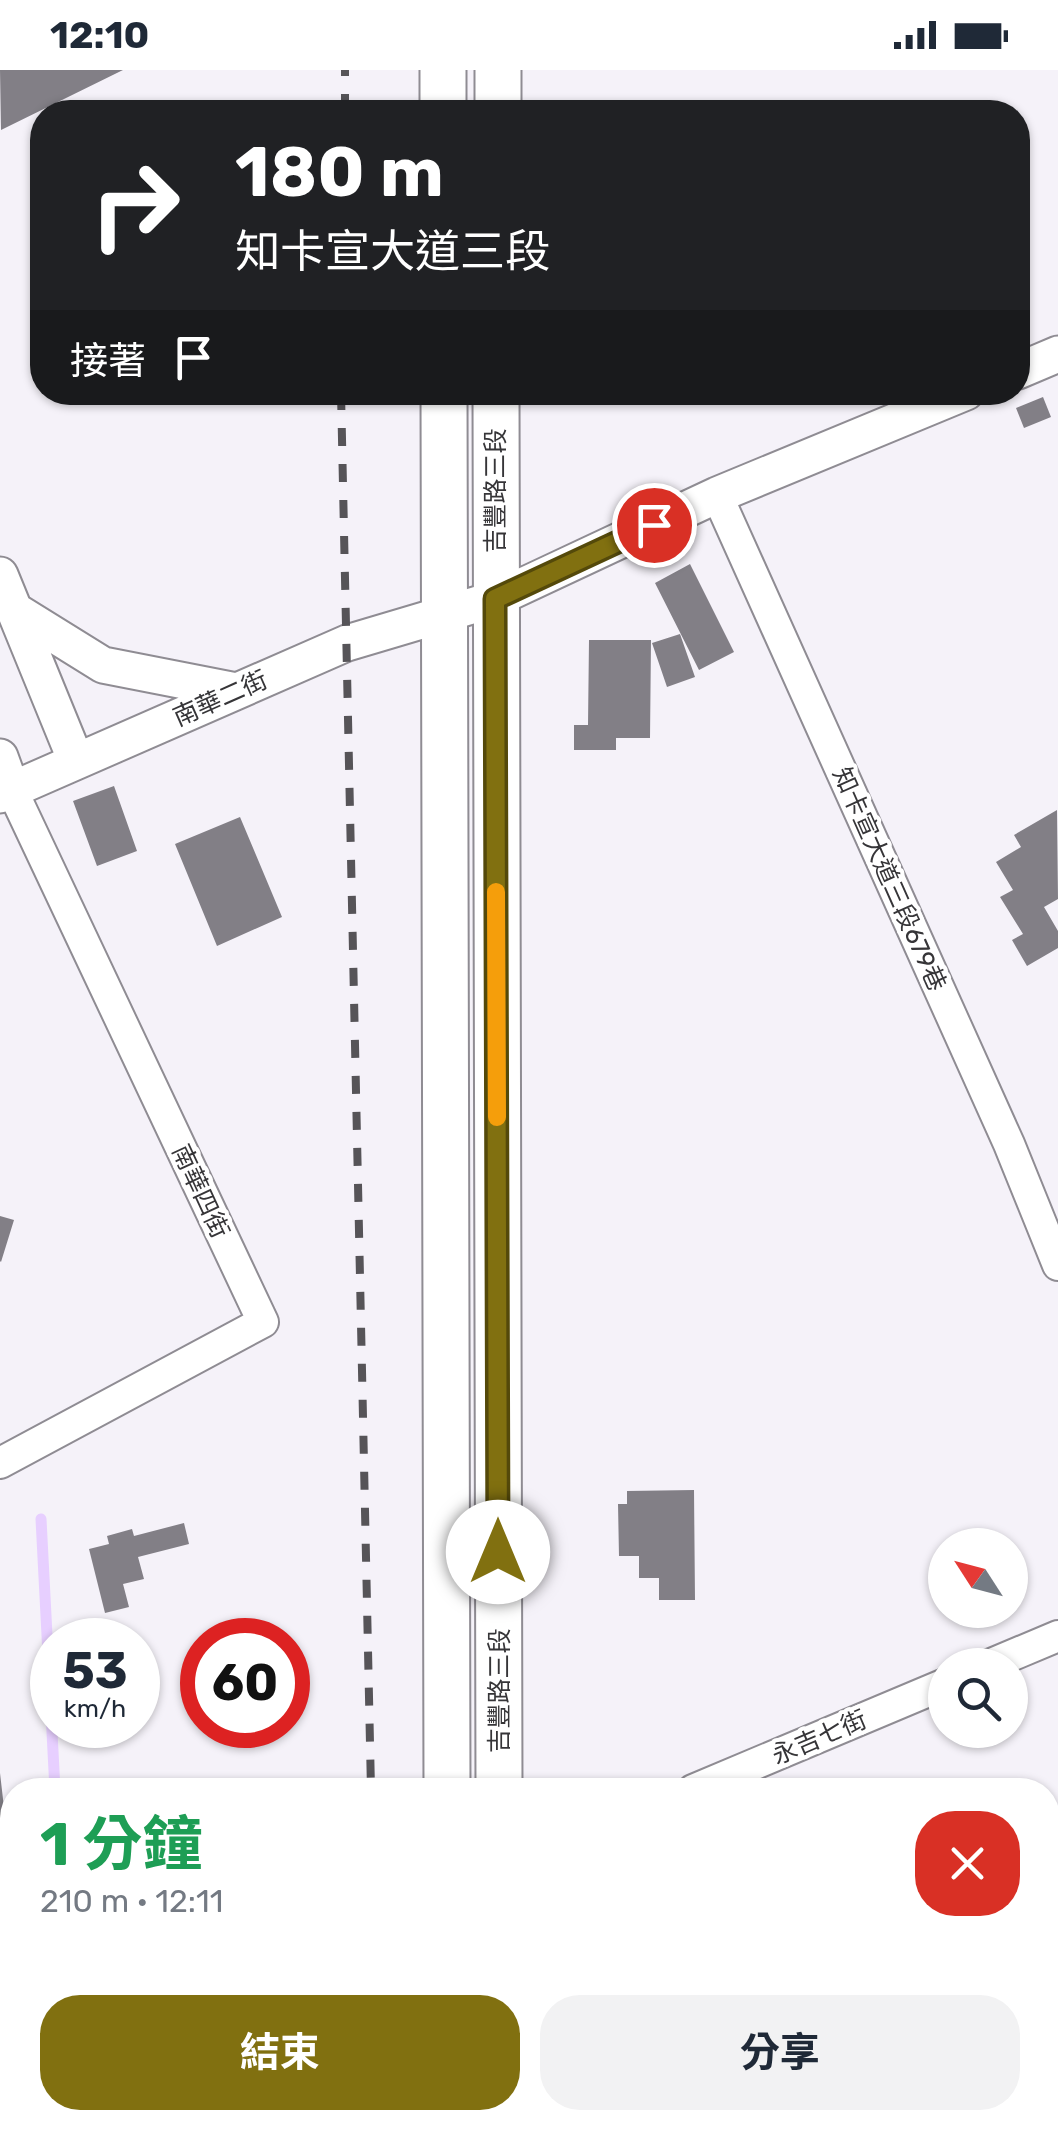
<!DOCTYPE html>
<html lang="zh-TW">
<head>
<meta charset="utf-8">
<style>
  body { margin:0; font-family:Rubik,"Noto Sans TC",sans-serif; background:#f2f2f3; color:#1f2937; height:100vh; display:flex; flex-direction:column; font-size:38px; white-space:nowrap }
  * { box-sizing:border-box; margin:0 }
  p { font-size:32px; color:#747a83 }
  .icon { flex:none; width:55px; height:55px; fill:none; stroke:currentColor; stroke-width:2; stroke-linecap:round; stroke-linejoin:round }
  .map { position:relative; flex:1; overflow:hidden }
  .panel { position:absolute; left:0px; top:1708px; width:1060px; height:352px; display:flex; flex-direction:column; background:#fff; border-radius:40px 40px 0 0; box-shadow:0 2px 8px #0004 }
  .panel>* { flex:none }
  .top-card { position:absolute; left:30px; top:30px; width:1000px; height:305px; border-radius:40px; box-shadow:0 2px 8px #0004; background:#202124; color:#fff; overflow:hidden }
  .needle { width:65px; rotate:306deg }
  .tools { position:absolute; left:928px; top:1458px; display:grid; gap:20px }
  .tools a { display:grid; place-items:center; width:100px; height:100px; border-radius:50%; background:#fff; box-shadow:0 2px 8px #0004; font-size:50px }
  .speed { position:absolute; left:30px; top:1548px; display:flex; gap:20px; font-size:50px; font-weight:700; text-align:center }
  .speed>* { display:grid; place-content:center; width:130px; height:130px; border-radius:50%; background:#fff; box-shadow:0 2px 8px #0004; line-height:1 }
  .speed small { font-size:25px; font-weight:400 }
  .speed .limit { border:15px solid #d22; background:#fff; color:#111 }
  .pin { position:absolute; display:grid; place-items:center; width:85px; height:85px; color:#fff; margin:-42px; border:5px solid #fff; border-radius:50%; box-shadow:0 2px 10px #0007 }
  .me { position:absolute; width:110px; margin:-55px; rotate:0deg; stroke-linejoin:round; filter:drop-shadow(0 0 8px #0008) }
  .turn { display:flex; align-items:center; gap:35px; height:210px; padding:0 40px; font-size:45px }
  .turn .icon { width:130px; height:130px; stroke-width:2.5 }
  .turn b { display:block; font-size:70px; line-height:85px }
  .then { display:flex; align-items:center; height:95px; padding:0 40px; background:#0003; gap:20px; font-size:38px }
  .round { display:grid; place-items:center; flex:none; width:105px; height:105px; border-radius:40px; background:#f2f2f3 }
  .head { display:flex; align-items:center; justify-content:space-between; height:170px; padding:0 40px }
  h1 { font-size:60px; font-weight:700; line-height:75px; color:#1e9e55 }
  .button { display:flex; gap:20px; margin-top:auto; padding:20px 40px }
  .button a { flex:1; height:115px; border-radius:40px; background:#817010; color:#fff; font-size:40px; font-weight:700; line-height:115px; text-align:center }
  .button a+a { background:#f2f2f3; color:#1f2937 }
  .status { display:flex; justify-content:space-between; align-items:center; height:70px; padding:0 50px; background:#fff; direction:ltr }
  .status svg { height:28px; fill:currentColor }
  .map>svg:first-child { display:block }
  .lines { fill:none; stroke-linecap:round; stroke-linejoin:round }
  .stream { stroke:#e7cfff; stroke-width:11 }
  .building { fill:#827f86 }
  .minor-casing { stroke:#8f8c93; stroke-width:34 }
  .tertiary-casing { stroke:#8f8c93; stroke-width:39 }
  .primary-casing { stroke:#8f8c93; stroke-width:49 }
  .minor { stroke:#fff; stroke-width:30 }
  .tertiary { stroke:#fff; stroke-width:35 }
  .primary { stroke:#fff; stroke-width:45 }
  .rail { stroke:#565458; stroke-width:8; stroke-dasharray:18 18; stroke-linecap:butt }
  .route-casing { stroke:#54490a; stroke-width:25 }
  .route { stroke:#817010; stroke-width:18 }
  .slow { stroke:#f59e0b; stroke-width:18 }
  .labels { text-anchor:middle; stroke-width:8; stroke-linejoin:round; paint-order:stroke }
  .street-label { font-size:25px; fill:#363538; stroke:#fff }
</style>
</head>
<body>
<div class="status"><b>12:10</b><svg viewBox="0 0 49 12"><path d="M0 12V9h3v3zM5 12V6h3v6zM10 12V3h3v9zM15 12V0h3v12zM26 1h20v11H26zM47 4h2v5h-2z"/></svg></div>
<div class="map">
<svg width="1058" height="2059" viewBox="0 0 1058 2059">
  <rect width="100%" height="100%" fill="#f5f2f9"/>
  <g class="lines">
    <path class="stream" d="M41,1449L55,1720
      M71,2048L72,2059"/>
  </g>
  <path class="building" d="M0,0H123L1,60Z
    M1043,327L1051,347L1024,358L1016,338Z
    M690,494L734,582L699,600L655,513Z
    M680,564L695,607L667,617L652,573Z
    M589,570H651L650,668H616V680H574V655H588Z
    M114,716L137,781L97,796L73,731Z
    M1057,740L1058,829L1044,837L1058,861V878L1027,896L1012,870L1023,864L1000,827L1013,820L996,792L1021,777L1014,765Z
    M240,747L282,847L217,876L175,774Z
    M0,1146L14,1150L1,1192L0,1191Z
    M694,1420L695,1530H659V1508H639V1486H619L618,1434H627V1421Z
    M184,1453L189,1474L138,1487L144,1509L123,1514L129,1537L105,1543L89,1479L109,1474L107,1466L132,1459L134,1466Z
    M0,1703L6,1755H0Z
    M9,1750H12V1793H7Z"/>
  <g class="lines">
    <g class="minor-casing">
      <path id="minor" d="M717,425L1009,1074L1058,1195
        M0,1393L263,1252L12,720
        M989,1595L1058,1566
        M693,1720L945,1614"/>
    </g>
    <g class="tertiary-casing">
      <path id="tertiary" d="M1018,301L1058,284
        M0,505L76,691
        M16,541L103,595L236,621
        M0,687L12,720
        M0,725L347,573L495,529L717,425L966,322"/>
    </g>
    <g class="primary-casing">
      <path id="primary" d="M443,0V42
        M498,42V0
        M444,322L447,1720
        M496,322L499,1720
        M448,2048V2059
        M507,2048V2059"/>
    </g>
    <use href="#minor" class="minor"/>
    <use href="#tertiary" class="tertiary"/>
    <use href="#primary" class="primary"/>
    <path class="rail" d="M345,42V0
      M341,322L371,1720
      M377,2048V2059"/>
  </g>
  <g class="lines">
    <g class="route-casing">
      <path id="route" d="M498,1482L495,529L654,455"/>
    </g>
    <use href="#route" class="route"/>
    <path class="slow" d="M496,822L497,1047"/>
  </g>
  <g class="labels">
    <g class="street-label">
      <text transform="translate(495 421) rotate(-90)" y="9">吉豐路三段</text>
      <text transform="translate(220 628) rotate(-24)" y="9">南華二街</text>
      <text transform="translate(890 809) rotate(66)" y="9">知卡宣大道三段679巷</text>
      <text transform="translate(201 1121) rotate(65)" y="9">南華四街</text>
      <text transform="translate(499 1621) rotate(-90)" y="9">吉豐路三段</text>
      <text transform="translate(819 1667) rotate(-23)" y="9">永吉七街</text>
    </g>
  </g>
</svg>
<div class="tools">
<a><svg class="needle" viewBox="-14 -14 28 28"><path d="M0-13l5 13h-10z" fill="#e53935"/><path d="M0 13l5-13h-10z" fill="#747a83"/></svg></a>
<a><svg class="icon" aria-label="search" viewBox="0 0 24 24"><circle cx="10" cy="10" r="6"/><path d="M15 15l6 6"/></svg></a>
</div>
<div class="speed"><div>53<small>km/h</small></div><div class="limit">60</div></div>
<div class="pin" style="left:654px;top:455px;background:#d93025"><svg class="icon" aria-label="arrive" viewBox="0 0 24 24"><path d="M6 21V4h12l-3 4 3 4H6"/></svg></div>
<svg class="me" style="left:498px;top:1482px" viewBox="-20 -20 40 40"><circle r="19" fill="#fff"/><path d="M0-13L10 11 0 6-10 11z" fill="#817010"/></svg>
<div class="top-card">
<div class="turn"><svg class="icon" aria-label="right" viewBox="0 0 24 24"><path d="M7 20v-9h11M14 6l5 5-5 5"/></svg><div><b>180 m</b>知卡宣大道三段</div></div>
<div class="then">接著<svg class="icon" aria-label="arrive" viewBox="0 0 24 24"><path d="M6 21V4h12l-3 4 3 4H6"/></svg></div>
</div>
<section class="panel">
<div class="head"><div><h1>1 分鐘</h1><p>210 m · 12:11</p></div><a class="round" style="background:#d93025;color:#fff"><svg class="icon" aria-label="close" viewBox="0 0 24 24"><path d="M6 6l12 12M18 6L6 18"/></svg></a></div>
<div class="button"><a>結束</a><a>分享</a></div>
</section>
</div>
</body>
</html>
